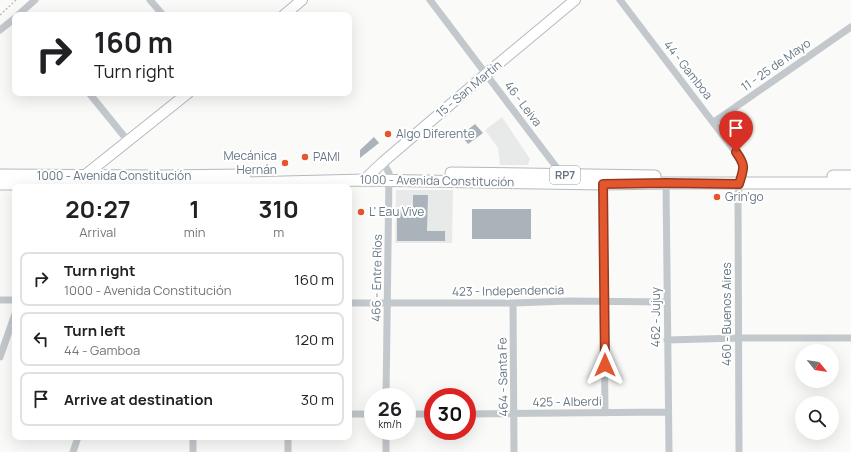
<!DOCTYPE html>
<html lang="en">
<head>
<meta charset="utf-8">
<style>
  body { margin:0; font-family:Manrope,sans-serif; background:#f2f2f2; color:#202124; height:100vh; display:flex; flex-direction:column; font-size:15px; white-space:nowrap }
  * { box-sizing:border-box; margin:0 }
  p { font-size:13px; color:#757577 }
  .icon { flex:none; width:22px; height:22px; fill:none; stroke:currentColor; stroke-width:2; stroke-linecap:round; stroke-linejoin:round }
  .map { position:relative; flex:1; overflow:hidden }
  .details { position:absolute; left:12px; top:184px; width:340px; height:256px; display:flex; flex-direction:column; background:#fff; border-radius:8px; box-shadow:0 4px 16px #0002 }
  .details>* { flex:none }
  .banner { position:absolute; left:12px; top:12px; width:340px; height:84px; border-radius:8px; box-shadow:0 4px 16px #0002; background:#fff; color:#202124; overflow:hidden }
  .needle { width:26px; rotate:120deg }
  .buttons { position:absolute; left:795px; top:344px; display:grid; gap:8px }
  .buttons a { display:grid; place-items:center; width:44px; height:44px; border-radius:50%; background:#fff; box-shadow:0 4px 16px #0002; font-size:20px }
  .speed { position:absolute; left:364px; top:388px; display:flex; gap:8px; font-size:20px; font-weight:700; text-align:center }
  .speed>* { display:grid; place-content:center; width:52px; height:52px; border-radius:50%; background:#fff; box-shadow:0 4px 16px #0002; line-height:1 }
  .speed small { font-size:10px; font-weight:400 }
  .speed .limit { border:6px solid #d22; background:#fff; color:#111 }
  .pin { position:absolute; display:grid; place-items:center; width:34px; height:34px; color:#fff; margin:-41px -17px; border-radius:50% 50% 50% 0; rotate:-45deg; box-shadow:0 0 4px #0007 }
  .pin .icon { rotate:45deg }
  .me { position:absolute; width:44px; margin:-22px; rotate:0deg; stroke-linejoin:round; filter:drop-shadow(0 0 3px #0008) }
  .turn { display:flex; align-items:center; gap:14px; height:84px; padding:0 16px; font-size:18px }
  .turn .icon { width:52px; height:52px; stroke-width:2.5 }
  .turn b { display:block; font-size:28px; line-height:34px }
  .eta { display:flex; justify-content:space-evenly; align-items:center; height:68px; text-align:center }
  .eta b { font-size:24px; font-weight:700; line-height:28px }
  ul { padding:0; list-style:none }
  li { display:flex; align-items:center; gap:12px; height:54px; margin:0 8px 6px; padding:0 8px; border:2px solid #e0e0e0; border-radius:8px }
  li div { flex:1 }
  li b { display:block; font-size:15px }
  li em { font-style:normal }
  .map>svg:first-child { display:block }
  .built { fill:#e8e9e9 }
  .building { fill:#aab3b9 }
  .lines { fill:none; stroke-linecap:round; stroke-linejoin:round }
  .secondary-casing { stroke:#b3babf; stroke-width:12 }
  .primary-casing { stroke:#b5babe; stroke-width:13 }
  .path { stroke:#bbbfc2; stroke-width:1.5; stroke-dasharray:2 2; stroke-linecap:butt }
  .street { stroke:#c3c8cc; stroke-width:7 }
  .secondary { stroke:#fff; stroke-width:10 }
  .primary { stroke:#fff; stroke-width:11 }
  .route-casing { stroke:#94391e; stroke-width:10 }
  .route { stroke:#e4572e; stroke-width:7 }
  .poi-dot { fill:#e4572e; stroke:#fff; stroke-width:1.5 }
  .labels { text-anchor:middle; stroke-width:4; stroke-linejoin:round; paint-order:stroke }
  .shield { fill:#fff; stroke:#939fa8; stroke-width:1 }
  .shield-label { font-size:11px; font-weight:bold; fill:#657683 }
  .street-label { font-size:12px; fill:#657683; stroke:#fff }
  .poi-label { font-size:12px; fill:#657683; stroke:#fff; text-anchor:start }
</style>
</head>
<body>
<div class="map">
<svg width="851" height="452" viewBox="0 0 851 452">
  <rect width="100%" height="100%" fill="#fafaf8"/>
  <path class="built" d="M502,117L530,159L528,165H500L498,148L485,130Z
    M396,190H453L452,243H395Z"/>
  <path class="building" d="M475,124L483,133L468,144L461,135Z
    M374,137L379,143L360,158V150Z
    M413,195H428L427,231H445V241H397V209H413Z
    M472,209H531V239H472Z"/>
  <g class="lines">
    <g class="secondary-casing">
      <path id="secondary" d="M284,15L302,0
        M84,179V176L188,93
        M364,180L383,162L486,74L575,0"/>
    </g>
    <g class="primary-casing">
      <path id="primary" d="M451,173L655,176
        M0,175L160,176L245,175
        M833,176H851
        M0,184L159,185L364,180L603,184L666,183H851"/>
    </g>
    <path class="path" d="M0,15L16,0"/>
    <path class="street" d="M150,0L163,15
      M430,0L563,176
      M620,0L743,162L744,168L738,194L739,452
      M18,15L35,0
      M0,30L15,18
      M89,93L128,141
      M714,122L851,27
      M383,162L389,173L386,397
      M666,183L669,452
      M603,184L605,413
      M0,300H15
      M349,303H513L569,301L667,302
      M513,303L514,452
      M667,340L738,338H851
      M0,357L15,314
      M349,414H373
      M407,414H433
      M467,414L668,412
      M386,431V452
      M193,437V452
      M73,452L78,437
      M288,452V437"/>
    <use href="#secondary" class="secondary"/>
    <use href="#primary" class="primary"/>
  </g>
  <g class="lines">
    <g class="route-casing">
      <path id="route" d="M605,365L603,184L666,183L739,184C744,168 746,166 736,152"/>
    </g>
    <use href="#route" class="route"/>
  </g>
  <g class="poi-dot">
    <circle cx="388" cy="134" r="4"/>
    <circle cx="305" cy="157" r="4"/>
    <circle cx="285" cy="163" r="4"/>
    <circle cx="717" cy="197" r="4"/>
    <circle cx="361" cy="212" r="4"/>
  </g>
  <g class="labels">
    <rect class="shield" x="550" y="166" width="30" height="18" rx="3"/>
    <g class="shield-label">
      <text x="565" y="179">RP7</text>
    </g>
    <g class="street-label">
      <text transform="translate(776 65) rotate(-35)" y="4">11 - 25 de Mayo</text>
      <text transform="translate(688 70) rotate(52)" y="4">44 - Gamboa</text>
      <text transform="translate(469 89) rotate(-40)" y="4">15 - San Martín</text>
      <text transform="translate(523 104) rotate(53)" y="4">46 - Leiva</text>
      <text x="114" y="180">1000 - Avenida Constitución</text>
      <text transform="translate(437 181) rotate(1)" y="4">1000 - Avenida Constitución</text>
      <text transform="translate(377 278) rotate(-89)" y="4">466 - Entre Ríos</text>
      <text transform="translate(508 291) rotate(-1)" y="4">423 - Independencia</text>
      <text transform="translate(727 314) rotate(-90)" y="4">460 - Buenos Aires</text>
      <text transform="translate(656 317) rotate(-90)" y="4">462 - Jujuy</text>
      <text transform="translate(503 377) rotate(-91)" y="4">464 - Santa Fe</text>
      <text transform="translate(567 402) rotate(-1)" y="4">425 - Alberdi</text>
    </g>
    <g class="poi-label">
      <text x="396" y="138">Algo Diferente</text>
      <text x="277" y="160" text-anchor="end">Mecánica<tspan x="277" dy="14">Hernán</tspan></text>
      <text x="313" y="161">PAMI</text>
      <text x="725" y="201">Grin'go</text>
      <text x="369" y="216">L' Eau Vive</text>
    </g>
  </g>
</svg>
<div class="buttons">
<a><svg class="needle" viewBox="-14 -14 28 28"><path d="M0-13l5 13h-10z" fill="#e53935"/><path d="M0 13l5-13h-10z" fill="#757577"/></svg></a>
<a><svg class="icon" aria-label="search" viewBox="0 0 24 24"><circle cx="10" cy="10" r="6"/><path d="M15 15l6 6"/></svg></a>
</div>
<div class="speed"><div>26<small>km/h</small></div><div class="limit">30</div></div>
<div class="pin" style="left:736px;top:152px;background:#d93025"><svg class="icon" aria-label="arrive" viewBox="0 0 24 24"><path d="M6 21V4h12l-3 4 3 4H6"/></svg></div>
<svg class="me" style="left:605px;top:365px" viewBox="-20 -20 40 40"><path d="M0-17L14 15 0 8-14 15z" fill="#e4572e" stroke="#fff" stroke-width="4"/></svg>
<div class="banner">
<div class="turn"><svg class="icon" aria-label="right" viewBox="0 0 24 24"><path d="M7 20v-9h11M14 6l5 5-5 5"/></svg><div><b>160 m</b>Turn right</div></div>
</div>
<section class="details">
<div class="eta">
<div><b>20:27</b><p>Arrival</p></div>
<div><b>1</b><p>min</p></div>
<div><b>310</b><p>m</p></div>
</div>
<ul>
<li><svg class="icon" aria-label="right" viewBox="0 0 24 24"><path d="M7 20v-9h11M14 6l5 5-5 5"/></svg><div><b>Turn right</b><p>1000 - Avenida Constitución</p></div><em>160 m</em></li>
<li><svg class="icon" aria-label="left" viewBox="0 0 24 24"><path d="M17 20v-9H6M10 6l-5 5 5 5"/></svg><div><b>Turn left</b><p>44 - Gamboa</p></div><em>120 m</em></li>
<li><svg class="icon" aria-label="arrive" viewBox="0 0 24 24"><path d="M6 21V4h12l-3 4 3 4H6"/></svg><div><b>Arrive at destination</b></div><em>30 m</em></li>
</ul>
</section>
</div>
</body>
</html>
